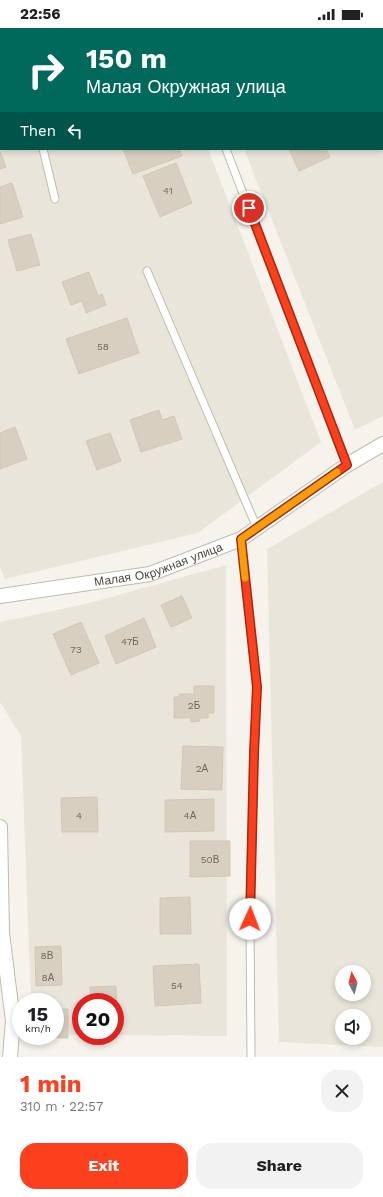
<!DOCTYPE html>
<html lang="en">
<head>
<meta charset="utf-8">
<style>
  body { margin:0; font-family:"Work Sans",sans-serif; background:#f2f2f2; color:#202124; height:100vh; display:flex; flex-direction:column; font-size:15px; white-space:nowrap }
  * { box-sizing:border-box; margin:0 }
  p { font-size:13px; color:#757577 }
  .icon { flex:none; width:22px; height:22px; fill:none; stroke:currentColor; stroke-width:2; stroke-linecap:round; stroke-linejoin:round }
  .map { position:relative; height:1029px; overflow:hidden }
  .side { display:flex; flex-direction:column; background:#fff; flex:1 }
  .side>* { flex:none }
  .guide { position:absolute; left:0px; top:0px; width:383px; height:122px; box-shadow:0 2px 6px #0003; background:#00695c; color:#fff; overflow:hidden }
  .needle { width:26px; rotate:353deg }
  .controls { position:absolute; left:335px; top:937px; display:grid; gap:8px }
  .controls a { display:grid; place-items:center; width:36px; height:36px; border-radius:50%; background:#fff; box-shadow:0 2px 6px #0003; font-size:20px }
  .speed { position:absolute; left:12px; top:965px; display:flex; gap:8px; font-size:20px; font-weight:700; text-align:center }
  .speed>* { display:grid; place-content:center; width:52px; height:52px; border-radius:50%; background:#fff; box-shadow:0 2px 6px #0003; line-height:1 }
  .speed small { font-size:10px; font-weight:400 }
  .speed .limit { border:6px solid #d22; background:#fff; color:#111 }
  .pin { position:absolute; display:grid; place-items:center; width:34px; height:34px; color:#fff; margin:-17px; border:2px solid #fff; border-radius:50%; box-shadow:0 1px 4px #0007 }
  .me { position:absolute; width:44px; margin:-22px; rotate:2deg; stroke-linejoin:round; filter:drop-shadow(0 0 3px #0008) }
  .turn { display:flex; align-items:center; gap:14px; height:84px; padding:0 20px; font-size:18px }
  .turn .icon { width:52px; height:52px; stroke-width:2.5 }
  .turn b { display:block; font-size:28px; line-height:34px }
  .then { display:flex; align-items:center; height:38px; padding:0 20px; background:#0003; gap:8px; font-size:15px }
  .round { display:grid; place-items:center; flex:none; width:42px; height:42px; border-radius:16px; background:#f2f2f2 }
  .head { display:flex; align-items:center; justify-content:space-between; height:68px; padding:0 20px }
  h1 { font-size:24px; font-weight:700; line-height:30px; color:#fc3f1d }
  .button { display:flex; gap:8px; margin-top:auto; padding:8px 20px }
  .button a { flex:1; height:46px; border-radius:16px; background:#fc3f1d; color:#fff; font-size:16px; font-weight:700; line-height:46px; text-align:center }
  .button a+a { background:#f2f2f2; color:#202124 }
  .status { display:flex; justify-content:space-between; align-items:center; height:28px; padding:0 20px; background:#fff; direction:ltr }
  .status svg { height:11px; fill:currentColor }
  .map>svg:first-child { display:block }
  .residential { fill:#eae5da; fill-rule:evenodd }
  .building { fill:#d8cfc1; stroke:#d3c7b4 }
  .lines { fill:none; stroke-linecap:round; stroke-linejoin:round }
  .lane-casing { stroke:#c2bbae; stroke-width:9 }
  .street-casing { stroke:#c2bbae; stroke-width:16 }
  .lane { stroke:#fff; stroke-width:7 }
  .street { stroke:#fff; stroke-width:14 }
  .route-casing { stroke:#a42913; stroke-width:10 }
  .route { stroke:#fc3f1d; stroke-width:7 }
  .slow { stroke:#f59e0b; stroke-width:7 }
  .labels { text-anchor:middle; stroke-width:3; stroke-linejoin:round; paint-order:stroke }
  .number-label { font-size:10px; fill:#6e675b }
  .street-label { font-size:12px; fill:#4b4439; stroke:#fff }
</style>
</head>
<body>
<div class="status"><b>22:56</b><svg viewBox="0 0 49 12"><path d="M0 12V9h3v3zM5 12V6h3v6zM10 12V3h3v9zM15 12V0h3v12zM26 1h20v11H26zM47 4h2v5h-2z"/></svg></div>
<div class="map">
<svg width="383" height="1029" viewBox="0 0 383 1029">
  <rect width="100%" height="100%" fill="#f6f3ec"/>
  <path class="residential" d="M0,0H162V1H1V121H208L321,414L198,505L5,551L0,539Z
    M194,0H383V388L355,402L244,121H382V1H195Z
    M383,454V1019L279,1014L267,521ZM342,944H364V966H342ZM342,988H364V1010H342Z
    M226,537L227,1008L115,1007V974H81V1007L55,1006V974H31L21,708L0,674V594L86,576Z"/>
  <path class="building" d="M123,121H179L182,128L133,146Z
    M289,121H326L330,129L299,143Z
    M0,123L6,139L0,141Z
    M176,135L192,175L160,189L143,148Z
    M12,155L23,189L0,196V159Z
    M31,206L40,237L17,243L8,212Z
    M89,244L98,268L102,266L106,277L86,285L82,273L71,277L62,254Z
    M127,290L139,325L79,346L66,311Z
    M159,382L162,392L174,388L182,411L141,424L130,392Z
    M15,399L27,431L0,441V405Z
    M110,405L121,433L97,442L86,413Z
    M182,568L192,590L171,599L161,577Z
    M144,590L156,619L116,636L105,608Z
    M81,594L99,635L71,647L53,606Z
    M194,658H214V685H208V690H200V693L191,694V690H174V669H179V666H194Z
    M183,718L223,719L222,762L181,761Z
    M97,769L98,804H62L61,770Z
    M214,771V803L165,804V772Z
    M190,813H230V848L190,849Z
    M190,869L191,906H160V870Z
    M61,918L62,957L36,958L35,919Z
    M199,936L201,975L155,978L153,938Z
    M116,958L117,997L115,998V974H90V959Z
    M55,977V981H68V1010L29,1009V1008H55Z"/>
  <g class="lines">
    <g class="lane-casing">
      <path id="lane" d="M186,0V1
        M297,1L299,0
        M43,121L55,171
        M226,121L347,437
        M147,243L257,500
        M241,511L257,659L254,725L250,891L251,1029"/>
    </g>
    <g class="street-casing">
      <g id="street">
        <path id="s1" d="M0,568L150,546L241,511L347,437L383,416"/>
        <path d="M0,799L2,905L13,993L10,1029"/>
      </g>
    </g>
    <use href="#lane" class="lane"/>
    <use href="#street" class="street"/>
  </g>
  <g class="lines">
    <g class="route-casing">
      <path id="route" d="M249,180L347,437L241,511L257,659L254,725L250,891"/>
    </g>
    <use href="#route" class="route"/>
    <path class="slow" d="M245,550L241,511L337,444"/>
  </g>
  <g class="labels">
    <g class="number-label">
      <text x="168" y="166">41</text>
      <text x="103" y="322">58</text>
      <text x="130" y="617">47Б</text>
      <text x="76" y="625">73</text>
      <text x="194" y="681">2Б</text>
      <text x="202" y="744">2А</text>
      <text x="79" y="791">4</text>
      <text x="190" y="791">4А</text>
      <text x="210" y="835">50В</text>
      <text x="47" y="931">8В</text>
      <text x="48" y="953">8А</text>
      <text x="177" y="961">54</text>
    </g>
    <g class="street-label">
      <text dy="4" stroke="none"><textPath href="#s1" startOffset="162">Малая Окружная улица</textPath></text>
    </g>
  </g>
</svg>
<div class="controls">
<a><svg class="needle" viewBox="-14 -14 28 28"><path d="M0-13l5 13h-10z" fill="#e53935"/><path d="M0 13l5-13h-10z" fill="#757577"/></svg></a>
<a><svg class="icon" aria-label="sound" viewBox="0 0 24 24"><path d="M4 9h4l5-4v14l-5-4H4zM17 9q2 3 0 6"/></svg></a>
</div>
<div class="speed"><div>15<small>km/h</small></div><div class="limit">20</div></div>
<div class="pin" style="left:249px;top:180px;background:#d93025"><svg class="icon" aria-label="arrive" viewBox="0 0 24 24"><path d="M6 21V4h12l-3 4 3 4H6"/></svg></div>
<svg class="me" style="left:250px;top:891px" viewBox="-20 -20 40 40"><circle r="19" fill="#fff"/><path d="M0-13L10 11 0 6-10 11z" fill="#fc3f1d"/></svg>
<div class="guide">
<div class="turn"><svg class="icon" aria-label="right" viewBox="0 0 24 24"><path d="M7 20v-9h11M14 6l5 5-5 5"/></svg><div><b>150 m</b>Малая Окружная улица</div></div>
<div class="then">Then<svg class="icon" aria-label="left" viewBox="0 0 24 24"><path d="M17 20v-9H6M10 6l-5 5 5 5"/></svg></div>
</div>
</div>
<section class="side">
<div class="head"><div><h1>1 min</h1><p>310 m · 22:57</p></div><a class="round"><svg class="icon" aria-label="close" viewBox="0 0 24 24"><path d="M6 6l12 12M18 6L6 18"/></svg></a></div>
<div class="button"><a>Exit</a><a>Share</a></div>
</section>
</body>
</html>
